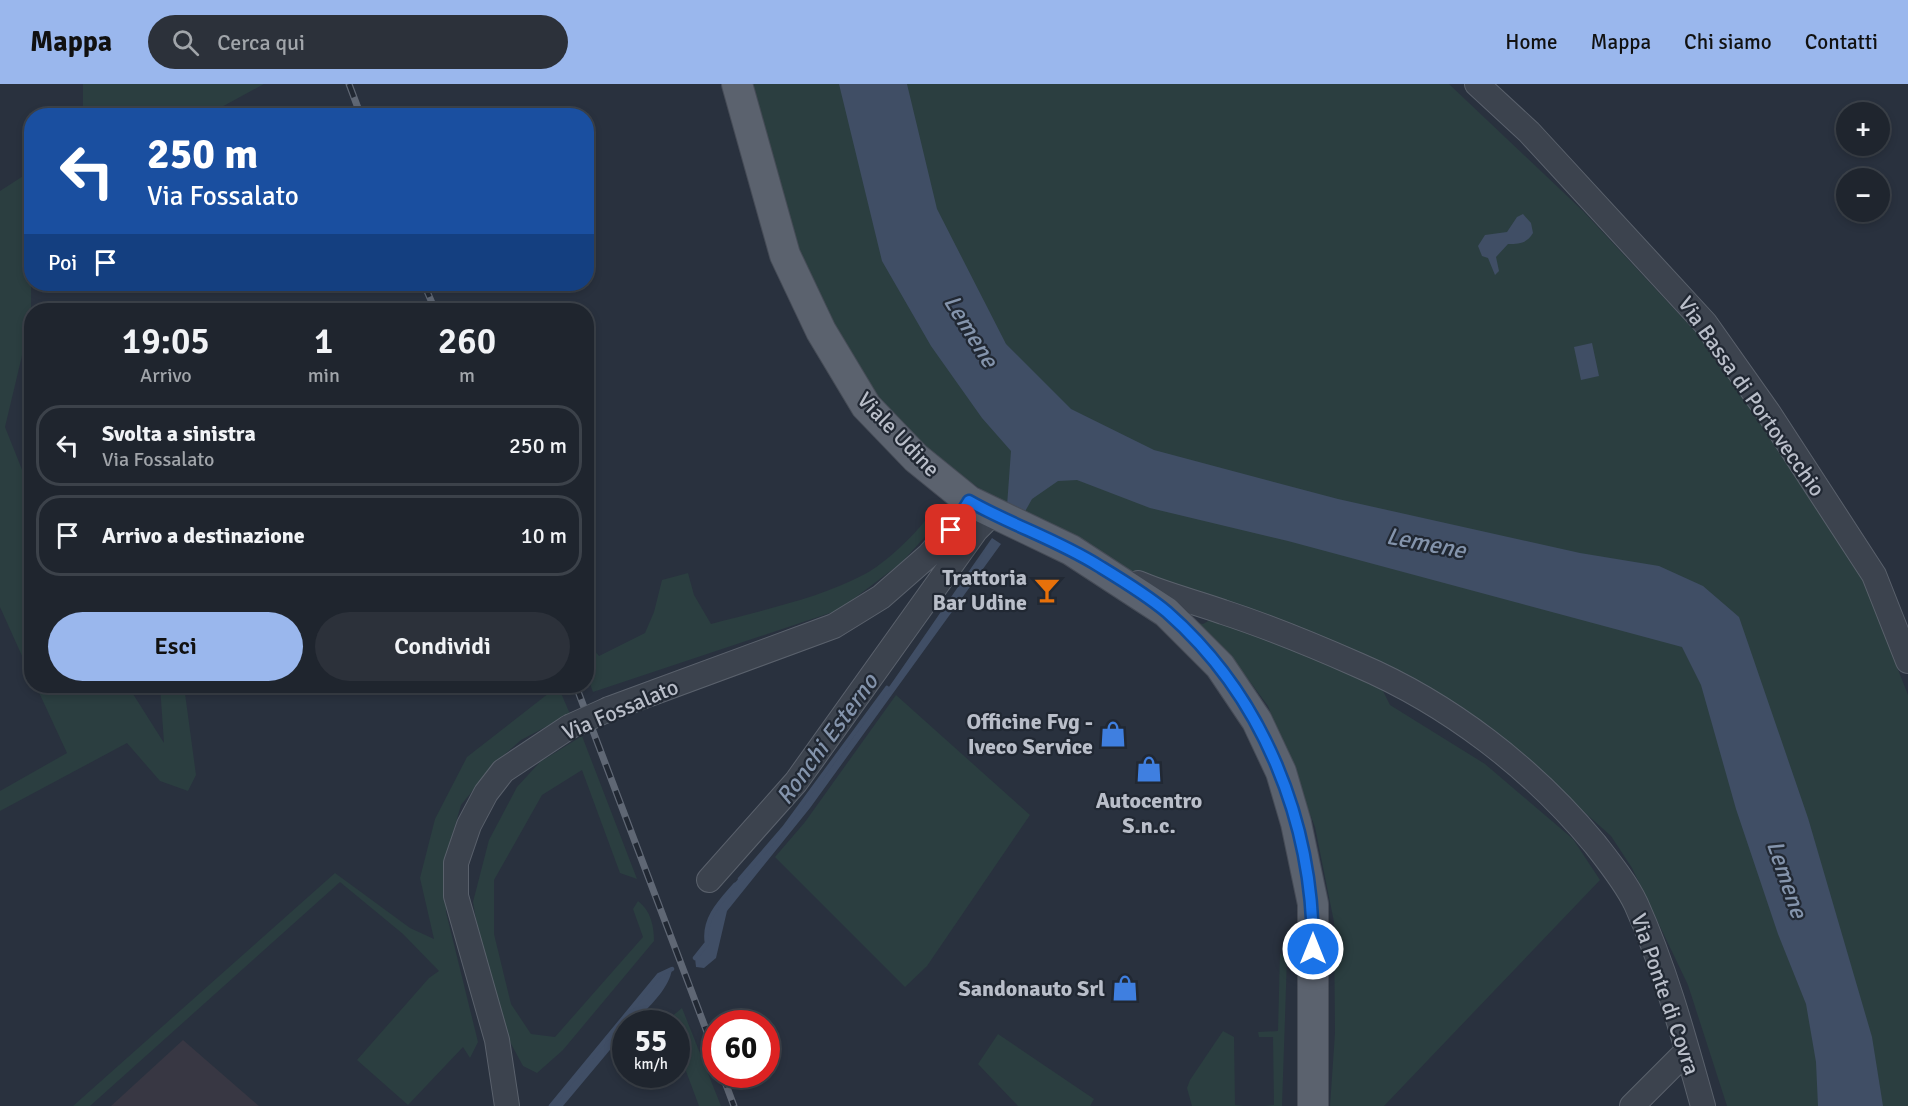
<!DOCTYPE html>
<html lang="it">
<head>
<meta charset="utf-8">
<style>
  body { margin:0; font-family:Signika,sans-serif; background:#2c313a; color:#f1f3f6; height:100vh; display:flex; flex-direction:column; font-size:22px; white-space:nowrap }
  * { box-sizing:border-box; margin:0 }
  p { font-size:20px; color:#a1a5aa }
  .icon { flex:none; width:33px; height:33px; fill:none; stroke:currentColor; stroke-width:2; stroke-linecap:round; stroke-linejoin:round }
  .map { position:relative; flex:1; overflow:hidden }
  .side { position:absolute; left:24px; top:219px; width:570px; height:390px; display:flex; flex-direction:column; background:#1f252e; border-radius:24px; box-shadow:0 3px 9px #0003,0 0 0 2px #3c424a }
  .side>* { flex:none }
  .hud { position:absolute; left:24px; top:24px; width:570px; height:183px; border-radius:24px; box-shadow:0 3px 9px #0003,0 0 0 2px #3c424a; background:#1a4fa0; color:#fff; overflow:hidden }
  .buttons { position:absolute; left:1836px; top:18px; display:grid; gap:12px }
  .buttons a { display:grid; place-items:center; width:54px; height:54px; border-radius:50%; background:#1f252e; box-shadow:0 3px 9px #0003,0 0 0 2px #3c424a; font-size:30px }
  .speed { position:absolute; left:612px; top:926px; display:flex; gap:12px; font-size:30px; font-weight:700; text-align:center }
  .speed>* { display:grid; place-content:center; width:78px; height:78px; border-radius:50%; background:#1f252e; box-shadow:0 3px 9px #0003,0 0 0 2px #3c424a; line-height:1 }
  .speed small { font-size:15px; font-weight:400 }
  .speed .limit { border:9px solid #d22; background:#fff; color:#111 }
  .pin { position:absolute; display:grid; place-items:center; width:51px; height:51px; color:#fff; margin:-26px; border-radius:12px; box-shadow:0 3px 9px #0006 }
  .me { position:absolute; width:66px; margin:-33px; rotate:0deg; stroke-linejoin:round; filter:drop-shadow(0 0 4px #0008) }
  .turn { display:flex; align-items:center; gap:21px; height:126px; padding:0 24px; font-size:27px }
  .turn .icon { width:78px; height:78px; stroke-width:2.5 }
  .turn b { display:block; font-size:42px; line-height:51px }
  .then { display:flex; align-items:center; height:57px; padding:0 24px; background:#0003; gap:12px; font-size:22px }
  .eta { display:flex; justify-content:space-evenly; align-items:center; height:102px; text-align:center }
  .eta b { font-size:36px; font-weight:600; line-height:42px }
  .primary-button { display:flex; gap:12px; margin-top:auto; padding:12px 24px }
  .primary-button a { flex:1; height:69px; border-radius:36px; background:#9ab7ed; color:#111; font-size:24px; font-weight:600; line-height:69px; text-align:center }
  .primary-button a+a { background:#2c313a; color:#f1f3f6 }
  ul { padding:0; list-style:none }
  li { display:flex; align-items:center; gap:18px; height:81px; margin:0 12px 9px; padding:0 12px; border:3px solid #3c424a; border-radius:24px }
  li div { flex:1 }
  li b { display:block; font-size:22px }
  li em { font-style:normal }
  header { display:flex; align-items:center; gap:36px; box-sizing:border-box; height:84px; padding:0 30px; background:#9ab7ed; color:#111 }
  header strong { font-size:28px }
  nav { display:flex; gap:33px; margin-inline-start:auto; font-size:21px }
  .search { width:420px; height:54px; background:#2c313a; display:flex; align-items:center; gap:15px; box-sizing:border-box; padding:0 21px; border-radius:33px; color:#a1a5aa; font-size:22px }
  .map>svg:first-child { display:block }
  .medical { fill:#383743 }
  .green { fill:#2b3e40 }
  .water { fill:#404e65 }
  .lines { fill:none; stroke-linecap:round; stroke-linejoin:round }
  .stream { stroke:#404e65; stroke-width:4.5 }
  .minor-casing { stroke:#5a616c; stroke-width:26 }
  .major-casing { stroke:#464c57; stroke-width:32 }
  .minor { stroke:#3c434e; stroke-width:24 }
  .major { stroke:#5b626e; stroke-width:30 }
  .rail-casing { stroke:#5f6774; stroke-width:7 }
  .rail { stroke:#212833; stroke-width:4.5; stroke-dasharray:14; stroke-linecap:butt }
  .minor-bridge-casing { stroke:#5a616c; stroke-width:26; stroke-linecap:butt }
  .minor-bridge { stroke:#3c434e; stroke-width:24 }
  .route-casing { stroke:#114b97; stroke-width:15 }
  .route { stroke:#1a73e8; stroke-width:10 }
  .labels { text-anchor:middle; stroke-width:4.5; stroke-linejoin:round; paint-order:stroke }
  .street-label { font-size:22px; fill:#b9bec9; stroke:#212833 }
  .poi-label { font-size:22px; font-weight:bold; fill:#b9bec9; stroke:#212833; text-anchor:end }
  .water-label { font-size:24px; font-style:italic; fill:#8494ac; stroke:#212833 }
</style>
</head>
<body>
<header>
<strong>Mappa</strong>
<div class="search"><svg class="icon" aria-label="search" viewBox="0 0 24 24"><circle cx="10" cy="10" r="6"/><path d="M15 15l6 6"/></svg>Cerca qui</div>
<nav><a>Home</a><a>Mappa</a><a>Chi siamo</a><a>Contatti</a></nav>
</header>
<div class="map">
<svg width="1908" height="1022" viewBox="0 0 1908 1022">
  <rect width="100%" height="100%" fill="#29313e"/>
  <path class="medical" d="M183,956L259,1022H111Z"/>
  <path class="green" d="M83,0H264L207,31L83,32Z
    M745,0H1449L1583,127L1705,258L1826,431L1856,478L1908,611V1022H1727L1688,901L1632,784L1611,752L1503,655L1287,539L1186,503L1143,495L1075,454L1007,422L970,398L921,359L884,321L859,286L801,180Z
    M31,87V234L5,343L31,408V592L0,523V107Z
    M927,434L933,444L901,479L839,526L593,608L587,592L586,557L599,572L645,549L654,528L662,496L688,489L694,511L711,540C762,526 818,515 865,490C884,480 914,452 927,434Z
    M1210,536L1243,540L1355,587L1383,607L1390,621L1485,680L1573,755L1600,796L1384,1022H1330L1335,949L1334,838L1315,743L1268,622L1236,579L1194,538L1203,540Z
    M36,602H128L164,659L160,602H184L196,691L188,707L160,697L127,659L0,727V707L67,669Z
    M558,602L570,630L521,656L497,677L461,721L448,766L446,828L478,958L470,974L463,963L408,1021L357,976L429,894L439,887L403,850L340,798L90,1022H73L335,789L410,844L434,855L420,794L435,735L467,673Z
    M896,611L1030,731L927,882L905,903L775,773L805,738Z
    M582,652L637,795L620,789L582,686L542,711L494,796V850L511,920L531,950L555,953L643,853L633,825L638,817C651,827 654,842 654,857L563,966L537,989L523,982L503,945L484,883L473,818L489,756L517,703L540,678Z
    M1280,869L1287,874L1282,1022H1263L1274,1021L1273,953H1259L1258,948L1278,947Z
    M682,924L721,1022H699L677,963L676,939H664Z
    M1223,947L1234,953L1235,1021L1245,1022H1192L1187,1004L1190,996Z
    M998,950L1094,1015L1090,1022H1018L978,980Z"/>
  <path class="water" d="M839,0H907L937,125L1006,260L1071,325L1154,366L1338,415L1580,469L1659,482L1703,502L1739,533L1808,734L1872,953L1883,1022H1818L1816,978L1806,920L1778,850L1736,725L1701,601L1682,563L1288,457L1150,424L1077,396L1058,397L1032,415L1023,431L1007,422L1011,367L982,334L931,262L882,177Z
    M1523,130L1531,139L1533,149C1527,159 1520,160 1508,160L1496,173L1499,187L1495,191L1488,174L1482,172L1478,162L1485,151L1507,148L1517,133Z
    M1592,259L1599,292L1581,296L1574,263Z
    M992,454L1001,460L810,724L727,827L716,874L704,884L696,883L695,874L707,859C702,825 739,796 760,772C845,673 917,561 992,454Z
    M672,885C669,906 647,924 634,939H626L625,948L563,1022H551L659,891Z"/>
  <g class="lines">
    <path class="stream" d="M740,795L784,744L887,604
      M695,874L707,859C703,835 720,818 735,801
      M551,1022L659,891L672,885"/>
    <g class="minor-casing">
      <path id="minor" d="M1477,0L1529,48L1705,239L1770,331L1874,491L1908,577
        M1138,499C1166,511 1195,518 1223,528C1269,543 1315,562 1358,581C1449,620 1532,684 1595,760C1609,778 1626,799 1636,820C1665,884 1684,954 1703,1022
        M609,625L834,542L881,513L929,471L951,446L969,417
        M709,796L796,698L976,446L992,430
        M507,1022L497,956L456,812V779L469,741L486,709L503,687L569,643
        M1632,1022L1687,967"/>
    </g>
    <g class="major-casing">
      <path id="major" d="M737,0L785,171L821,247L866,322L916,374L969,417L1071,466L1166,528L1220,582L1257,637L1281,688L1296,739L1313,820V1022"/>
    </g>
    <use href="#minor" class="minor"/>
    <use href="#major" class="major"/>
    <g class="rail-casing">
      <path id="rail" d="M349,0L361,32
        M424,200L435,226
        M576,602L716,972
        M722,990L734,1022"/>
    </g>
    <use href="#rail" class="rail"/>
    <g class="minor-bridge-casing">
      <path id="minor-bridge" d="M569,643L609,625"/>
    </g>
    <use href="#minor-bridge" class="minor-bridge"/>
  </g>
  <g class="lines">
    <g class="route-casing">
      <path id="route" d="M951,446L969,417C1011,441 1058,456 1099,482C1122,496 1147,511 1167,528C1264,613 1313,738 1313,865"/>
    </g>
    <use href="#route" class="route"/>
  </g>
  <defs>
    <g id="bar-bare" transform="scale(2.07)"><path d="M-6-5H6L.8 .8V4.5H3.5V6h-7V4.5H-.8V.8Z" fill="#e8710a" stroke="#212833" stroke-width="2.5" paint-order="stroke"/></g>
    <g id="shop-bare" transform="scale(2.07)"><path d="M-5-2.5h2.3a2.7 3.5 0 0 1 5.4 0H5L5.5 6h-11ZM-1.5-2.5h3a1.5 2.3 0 0 0-3 0Z" fill="#3f7fe0" stroke="#212833" stroke-width="2.5" paint-order="stroke"/></g>
  </defs>
  <g fill-rule="evenodd">
    <use href="#bar-bare" x="1047" y="506"/>
    <use href="#shop-bare" x="1113" y="650"/>
    <use href="#shop-bare" x="1149" y="685"/>
    <use href="#shop-bare" x="1125" y="904"/>
  </g>
  <g class="labels">
    <g class="street-label">
      <text transform="translate(1752 312) rotate(55)" y="8">Via Bassa di Portovecchio</text>
      <text transform="translate(899 350) rotate(46)" y="8">Viale Udine</text>
      <text transform="translate(620 625) rotate(-23)" y="8">Via Fossalato</text>
      <text transform="translate(1666 910) rotate(71)" y="8">Via Ponte di Covra</text>
    </g>
    <g class="poi-label">
      <text x="1027" y="501">Trattoria<tspan x="1027" dy="25">Bar Udine</tspan></text>
      <text x="1093" y="645">Officine Fvg -<tspan x="1093" dy="25">Iveco Service</tspan></text>
      <text x="1149" y="724" text-anchor="middle">Autocentro<tspan x="1149" dy="25">S.n.c.</tspan></text>
      <text x="1105" y="912">Sandonauto Srl</text>
    </g>
    <g class="water-label">
      <text transform="translate(971 247) rotate(58)" y="8">Lemene</text>
      <text transform="translate(1426 459) rotate(11)" y="8">Lemene</text>
      <text transform="translate(827 655) rotate(-54)" y="8">Ronchi Esterno</text>
      <text transform="translate(1787 795) rotate(71)" y="8">Lemene</text>
    </g>
  </g>
</svg>
<div class="buttons">
<a>+</a>
<a>−</a>
</div>
<div class="speed"><div>55<small>km/h</small></div><div class="limit">60</div></div>
<div class="pin" style="left:951px;top:446px;background:#d93025"><svg class="icon" aria-label="arrive" viewBox="0 0 24 24"><path d="M6 21V4h12l-3 4 3 4H6"/></svg></div>
<svg class="me" style="left:1313px;top:865px" viewBox="-20 -20 40 40"><circle r="17" fill="#1a73e8" stroke="#fff" stroke-width="3"/><path d="M0-11L8 9 0 5-8 9z" fill="#fff"/></svg>
<div class="hud">
<div class="turn"><svg class="icon" aria-label="left" viewBox="0 0 24 24"><path d="M17 20v-9H6M10 6l-5 5 5 5"/></svg><div><b>250 m</b>Via Fossalato</div></div>
<div class="then">Poi<svg class="icon" aria-label="arrive" viewBox="0 0 24 24"><path d="M6 21V4h12l-3 4 3 4H6"/></svg></div>
</div>
<section class="side">
<div class="eta">
<div><b>19:05</b><p>Arrivo</p></div>
<div><b>1</b><p>min</p></div>
<div><b>260</b><p>m</p></div>
</div>
<ul>
<li><svg class="icon" aria-label="left" viewBox="0 0 24 24"><path d="M17 20v-9H6M10 6l-5 5 5 5"/></svg><div><b>Svolta a sinistra</b><p>Via Fossalato</p></div><em>250 m</em></li>
<li><svg class="icon" aria-label="arrive" viewBox="0 0 24 24"><path d="M6 21V4h12l-3 4 3 4H6"/></svg><div><b>Arrivo a destinazione</b></div><em>10 m</em></li>
</ul>
<div class="primary-button"><a>Esci</a><a>Condividi</a></div>
</section>
</div>
</body>
</html>
